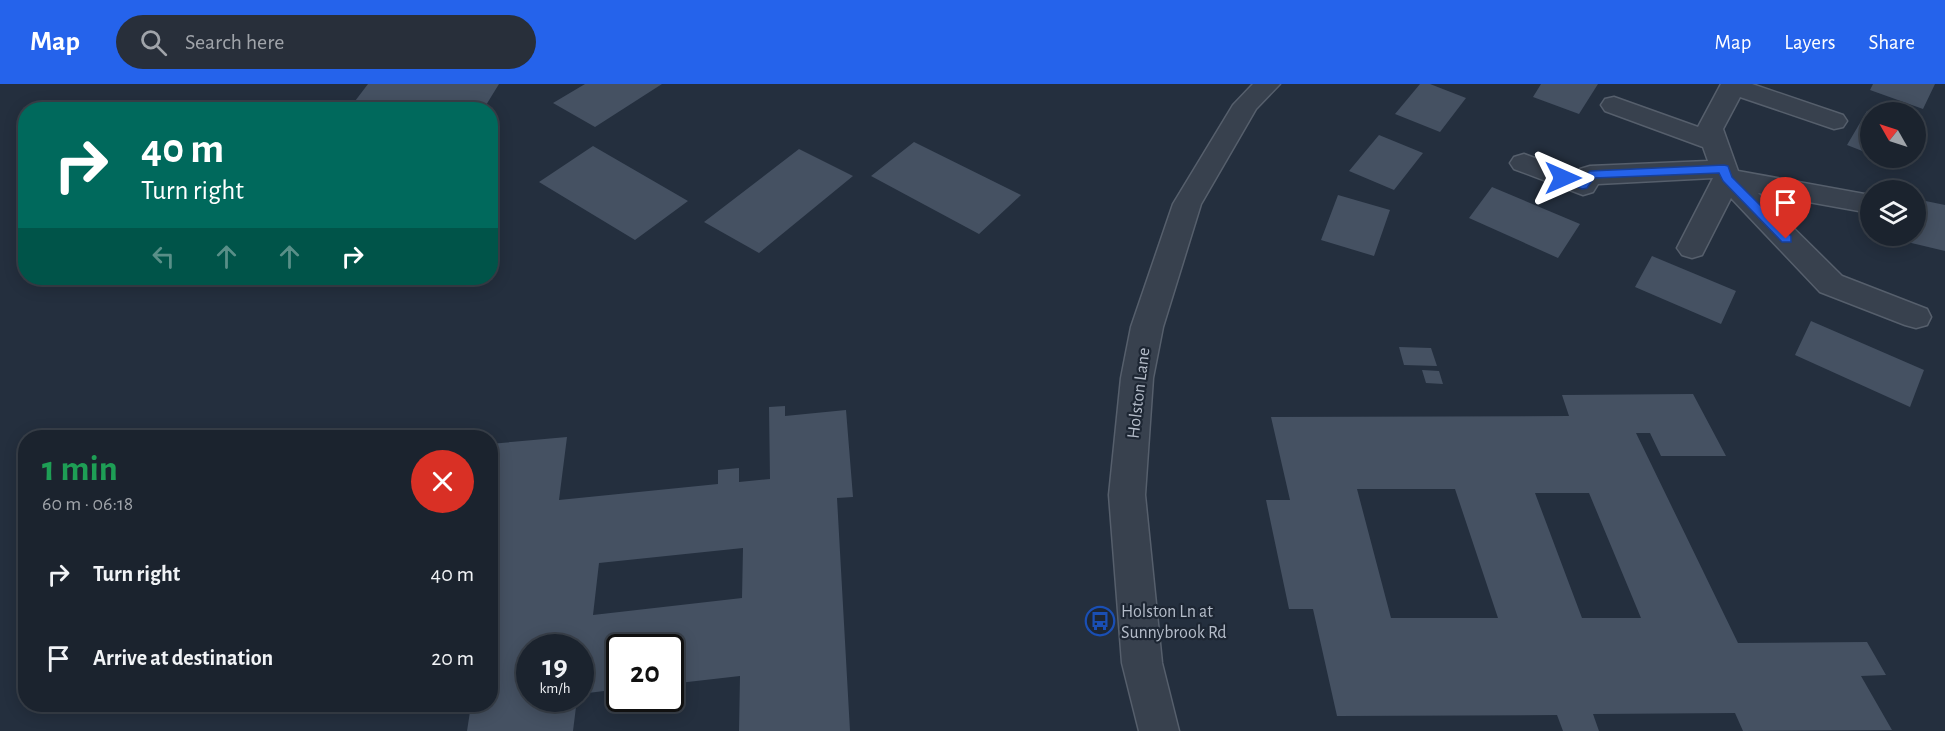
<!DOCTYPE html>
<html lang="en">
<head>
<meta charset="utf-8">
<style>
  body { margin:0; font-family:"Alegreya Sans",sans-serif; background:#282f3a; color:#f1f3f6; height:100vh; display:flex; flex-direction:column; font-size:22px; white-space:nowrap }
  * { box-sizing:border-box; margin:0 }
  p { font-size:20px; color:#a0a4aa }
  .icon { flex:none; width:33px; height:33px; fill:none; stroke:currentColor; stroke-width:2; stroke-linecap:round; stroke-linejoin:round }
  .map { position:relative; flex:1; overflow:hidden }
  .drawer { position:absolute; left:18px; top:346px; width:480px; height:282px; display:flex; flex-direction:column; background:#1b232e; border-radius:24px; box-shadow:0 3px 15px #0003,0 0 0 2px #39404a }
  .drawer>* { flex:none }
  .banner { position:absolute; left:18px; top:18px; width:480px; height:183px; border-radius:24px; box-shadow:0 3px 15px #0003,0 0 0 2px #39404a; background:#00695c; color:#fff; overflow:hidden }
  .needle { width:39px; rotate:309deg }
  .tools { position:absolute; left:1860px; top:18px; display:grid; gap:12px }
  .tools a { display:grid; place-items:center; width:66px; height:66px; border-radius:50%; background:#1b232e; box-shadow:0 3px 15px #0003,0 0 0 2px #39404a; font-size:30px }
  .speed { position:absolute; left:516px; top:550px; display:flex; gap:12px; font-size:30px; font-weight:700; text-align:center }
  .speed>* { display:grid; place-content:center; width:78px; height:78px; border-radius:50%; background:#1b232e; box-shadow:0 3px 15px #0003,0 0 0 2px #39404a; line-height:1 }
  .speed small { font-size:15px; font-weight:400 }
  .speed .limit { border:3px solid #111; border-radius:9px; background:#fff; color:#111 }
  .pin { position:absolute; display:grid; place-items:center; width:51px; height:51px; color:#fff; margin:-62px -26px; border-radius:50% 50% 50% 0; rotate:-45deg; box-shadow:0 0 6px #0007 }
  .pin .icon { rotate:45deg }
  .me { position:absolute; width:66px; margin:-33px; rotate:90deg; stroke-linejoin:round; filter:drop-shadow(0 0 4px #0008) }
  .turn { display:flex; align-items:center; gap:21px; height:126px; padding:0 24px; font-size:27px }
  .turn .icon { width:78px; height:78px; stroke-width:2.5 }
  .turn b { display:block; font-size:42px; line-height:51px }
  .lanes { display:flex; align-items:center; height:57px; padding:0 24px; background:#0003; justify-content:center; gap:30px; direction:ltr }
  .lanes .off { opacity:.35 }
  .round { display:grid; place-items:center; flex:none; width:63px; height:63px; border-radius:32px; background:#282f3a }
  .summary { display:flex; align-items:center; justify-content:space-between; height:102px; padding:0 24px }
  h1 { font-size:36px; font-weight:700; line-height:45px; color:#1e9e55 }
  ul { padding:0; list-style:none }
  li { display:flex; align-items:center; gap:18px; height:84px; padding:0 24px }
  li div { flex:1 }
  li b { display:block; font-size:22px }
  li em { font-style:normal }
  header { display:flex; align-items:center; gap:36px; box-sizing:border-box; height:84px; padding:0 30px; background:#2563eb; color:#fff }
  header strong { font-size:28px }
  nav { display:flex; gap:33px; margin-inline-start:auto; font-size:21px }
  .search { width:420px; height:54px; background:#282f3a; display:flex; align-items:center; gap:15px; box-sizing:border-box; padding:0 21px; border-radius:33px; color:#a0a4aa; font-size:22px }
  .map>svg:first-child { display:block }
  .building { fill:#455162; fill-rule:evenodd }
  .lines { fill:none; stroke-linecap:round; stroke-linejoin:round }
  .minor-casing { stroke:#565f6c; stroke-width:3 }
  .minor { fill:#38414e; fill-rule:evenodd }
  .route { fill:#2563eb; stroke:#184099; stroke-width:1.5 }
  .labels { text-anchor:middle; stroke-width:4.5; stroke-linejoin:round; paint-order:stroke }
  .street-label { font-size:18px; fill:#b4bcc9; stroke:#1d2633 }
  .poi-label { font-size:18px; fill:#b4bcc9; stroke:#1d2633; text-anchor:start }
</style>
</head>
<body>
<header>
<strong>Map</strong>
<div class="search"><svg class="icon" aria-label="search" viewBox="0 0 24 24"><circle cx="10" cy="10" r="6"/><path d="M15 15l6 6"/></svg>Search here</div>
<nav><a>Map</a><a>Layers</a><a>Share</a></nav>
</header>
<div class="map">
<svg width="1945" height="647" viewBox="0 0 1945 647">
  <rect width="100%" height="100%" fill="#242f3e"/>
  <path class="building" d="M368,0H499L483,26H413L352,21Z
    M585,0H662L595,43L553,19Z
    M1420,0H1430L1466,14L1440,48L1395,30Z
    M1541,0H1598L1579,30L1533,13Z
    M1873,0H1935L1923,25L1870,6Z
    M1867,27L1870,28V70L1847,61Z
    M1379,51L1423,69L1394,106L1349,87Z
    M914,58L1021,111L979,150L871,92Z
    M593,62L688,117L635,156L539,98Z
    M799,65L853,92L759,169L704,138Z
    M1881,74H1910L1905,83Z
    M1492,103L1580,140L1558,174L1469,134Z
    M1338,111L1390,126L1374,172L1321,156Z
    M1916,115L1945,121V167L1903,157L1902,152H1916Z
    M1652,172L1736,207L1721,240L1635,203Z
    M1811,237L1924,286L1910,323L1795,271Z
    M1399,263L1431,264L1437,282L1404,281Z
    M1422,286L1439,287L1443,300L1426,299Z
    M1693,310L1726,372H1661L1650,349H1636L1738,559L1867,558L1886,591L1861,592L1892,646L1743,647L1735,629L1593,630L1599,647H1563L1557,631L1337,632L1313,525H1289L1266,416H1290L1271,333L1569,332L1562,311ZM1357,405H1455L1498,534H1391ZM1535,409H1589L1641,534H1582Z
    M785,322V332L846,326L853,413L837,414L850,647H739L740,592L670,600V564H620V605L580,610V564H530V615H577L573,647H467L471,621H490V505L497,464L490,465V360L567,353L559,416L718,400V386L739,384V398L770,395L769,323ZM743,464L742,514L593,531L599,479Z"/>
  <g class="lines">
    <g class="minor-casing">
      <path id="minor" d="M1253,0H1280L1256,25L1201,120L1163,243L1153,294L1145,411L1162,579L1179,647H1139L1122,579L1109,411L1121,294L1131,243L1173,120L1233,21Z
        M1721,0H1752L1843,31L1847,37L1843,43L1834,45L1740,13L1723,45L1738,87L1870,111V129L1758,109L1842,192L1927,225L1931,233L1927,241L1916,244L1905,241L1820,208L1731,114L1702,171L1692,174L1682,171L1677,164L1713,94L1598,100L1593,108L1583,111L1514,85L1510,79L1514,73L1524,70L1577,90L1580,85L1590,82L1708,77L1703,63L1605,27L1601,21L1605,15L1614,13L1698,43Z"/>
    </g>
    <use href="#minor" class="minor"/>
  </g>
  <path class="route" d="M1724,81L1728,82L1732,93L1791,152V158H1782L1723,97L1719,89L1594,94L1587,104L1582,105L1557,94L1563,90L1580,97L1590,87Z"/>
  <defs>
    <g id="bus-ring" transform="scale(1.5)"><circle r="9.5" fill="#1d2633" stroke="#1a4fb4" stroke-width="1.5"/><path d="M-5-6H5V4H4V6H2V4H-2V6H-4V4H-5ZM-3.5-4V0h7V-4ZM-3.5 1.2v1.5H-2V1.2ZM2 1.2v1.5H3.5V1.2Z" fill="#1a4fb4"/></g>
  </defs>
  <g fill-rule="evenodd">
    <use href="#bus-ring" x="1100" y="537"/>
  </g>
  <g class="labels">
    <g class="street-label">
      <text transform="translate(1138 309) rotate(-83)" y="6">Holston Lane</text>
    </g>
    <g class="poi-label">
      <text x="1121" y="533">Holston Ln at<tspan x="1121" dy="21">Sunnybrook Rd</tspan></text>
    </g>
  </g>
</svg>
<div class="tools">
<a><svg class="needle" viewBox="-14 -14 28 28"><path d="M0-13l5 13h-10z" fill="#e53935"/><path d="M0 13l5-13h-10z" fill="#a0a4aa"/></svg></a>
<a><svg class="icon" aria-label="layers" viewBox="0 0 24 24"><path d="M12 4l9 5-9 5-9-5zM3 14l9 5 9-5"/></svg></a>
</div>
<div class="speed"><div>19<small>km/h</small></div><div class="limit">20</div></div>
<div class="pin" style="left:1786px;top:155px;background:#d93025"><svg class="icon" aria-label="arrive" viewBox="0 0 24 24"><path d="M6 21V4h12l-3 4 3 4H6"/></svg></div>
<svg class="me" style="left:1563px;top:94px" viewBox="-20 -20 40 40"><path d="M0-17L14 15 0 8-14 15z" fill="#2563eb" stroke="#fff" stroke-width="4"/></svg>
<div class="banner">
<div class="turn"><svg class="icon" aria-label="right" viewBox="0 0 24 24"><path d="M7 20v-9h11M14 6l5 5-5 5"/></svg><div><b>40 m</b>Turn right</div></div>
<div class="lanes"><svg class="icon off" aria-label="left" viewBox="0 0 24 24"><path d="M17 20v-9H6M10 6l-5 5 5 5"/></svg><svg class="icon off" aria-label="ahead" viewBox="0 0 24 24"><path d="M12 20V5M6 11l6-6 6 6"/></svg><svg class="icon off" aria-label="ahead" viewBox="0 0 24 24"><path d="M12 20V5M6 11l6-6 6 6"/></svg><svg class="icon" aria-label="right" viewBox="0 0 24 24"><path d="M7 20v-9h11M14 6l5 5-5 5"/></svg></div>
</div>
<section class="drawer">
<div class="summary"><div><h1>1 min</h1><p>60 m · 06:18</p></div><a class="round" style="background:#d93025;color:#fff"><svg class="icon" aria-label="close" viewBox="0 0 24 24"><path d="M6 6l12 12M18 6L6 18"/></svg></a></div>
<ul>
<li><svg class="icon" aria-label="right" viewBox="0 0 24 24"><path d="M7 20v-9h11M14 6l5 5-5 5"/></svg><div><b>Turn right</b></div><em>40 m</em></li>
<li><svg class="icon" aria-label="arrive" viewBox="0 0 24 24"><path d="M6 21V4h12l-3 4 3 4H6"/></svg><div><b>Arrive at destination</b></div><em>20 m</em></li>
</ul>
</section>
</div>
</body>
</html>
